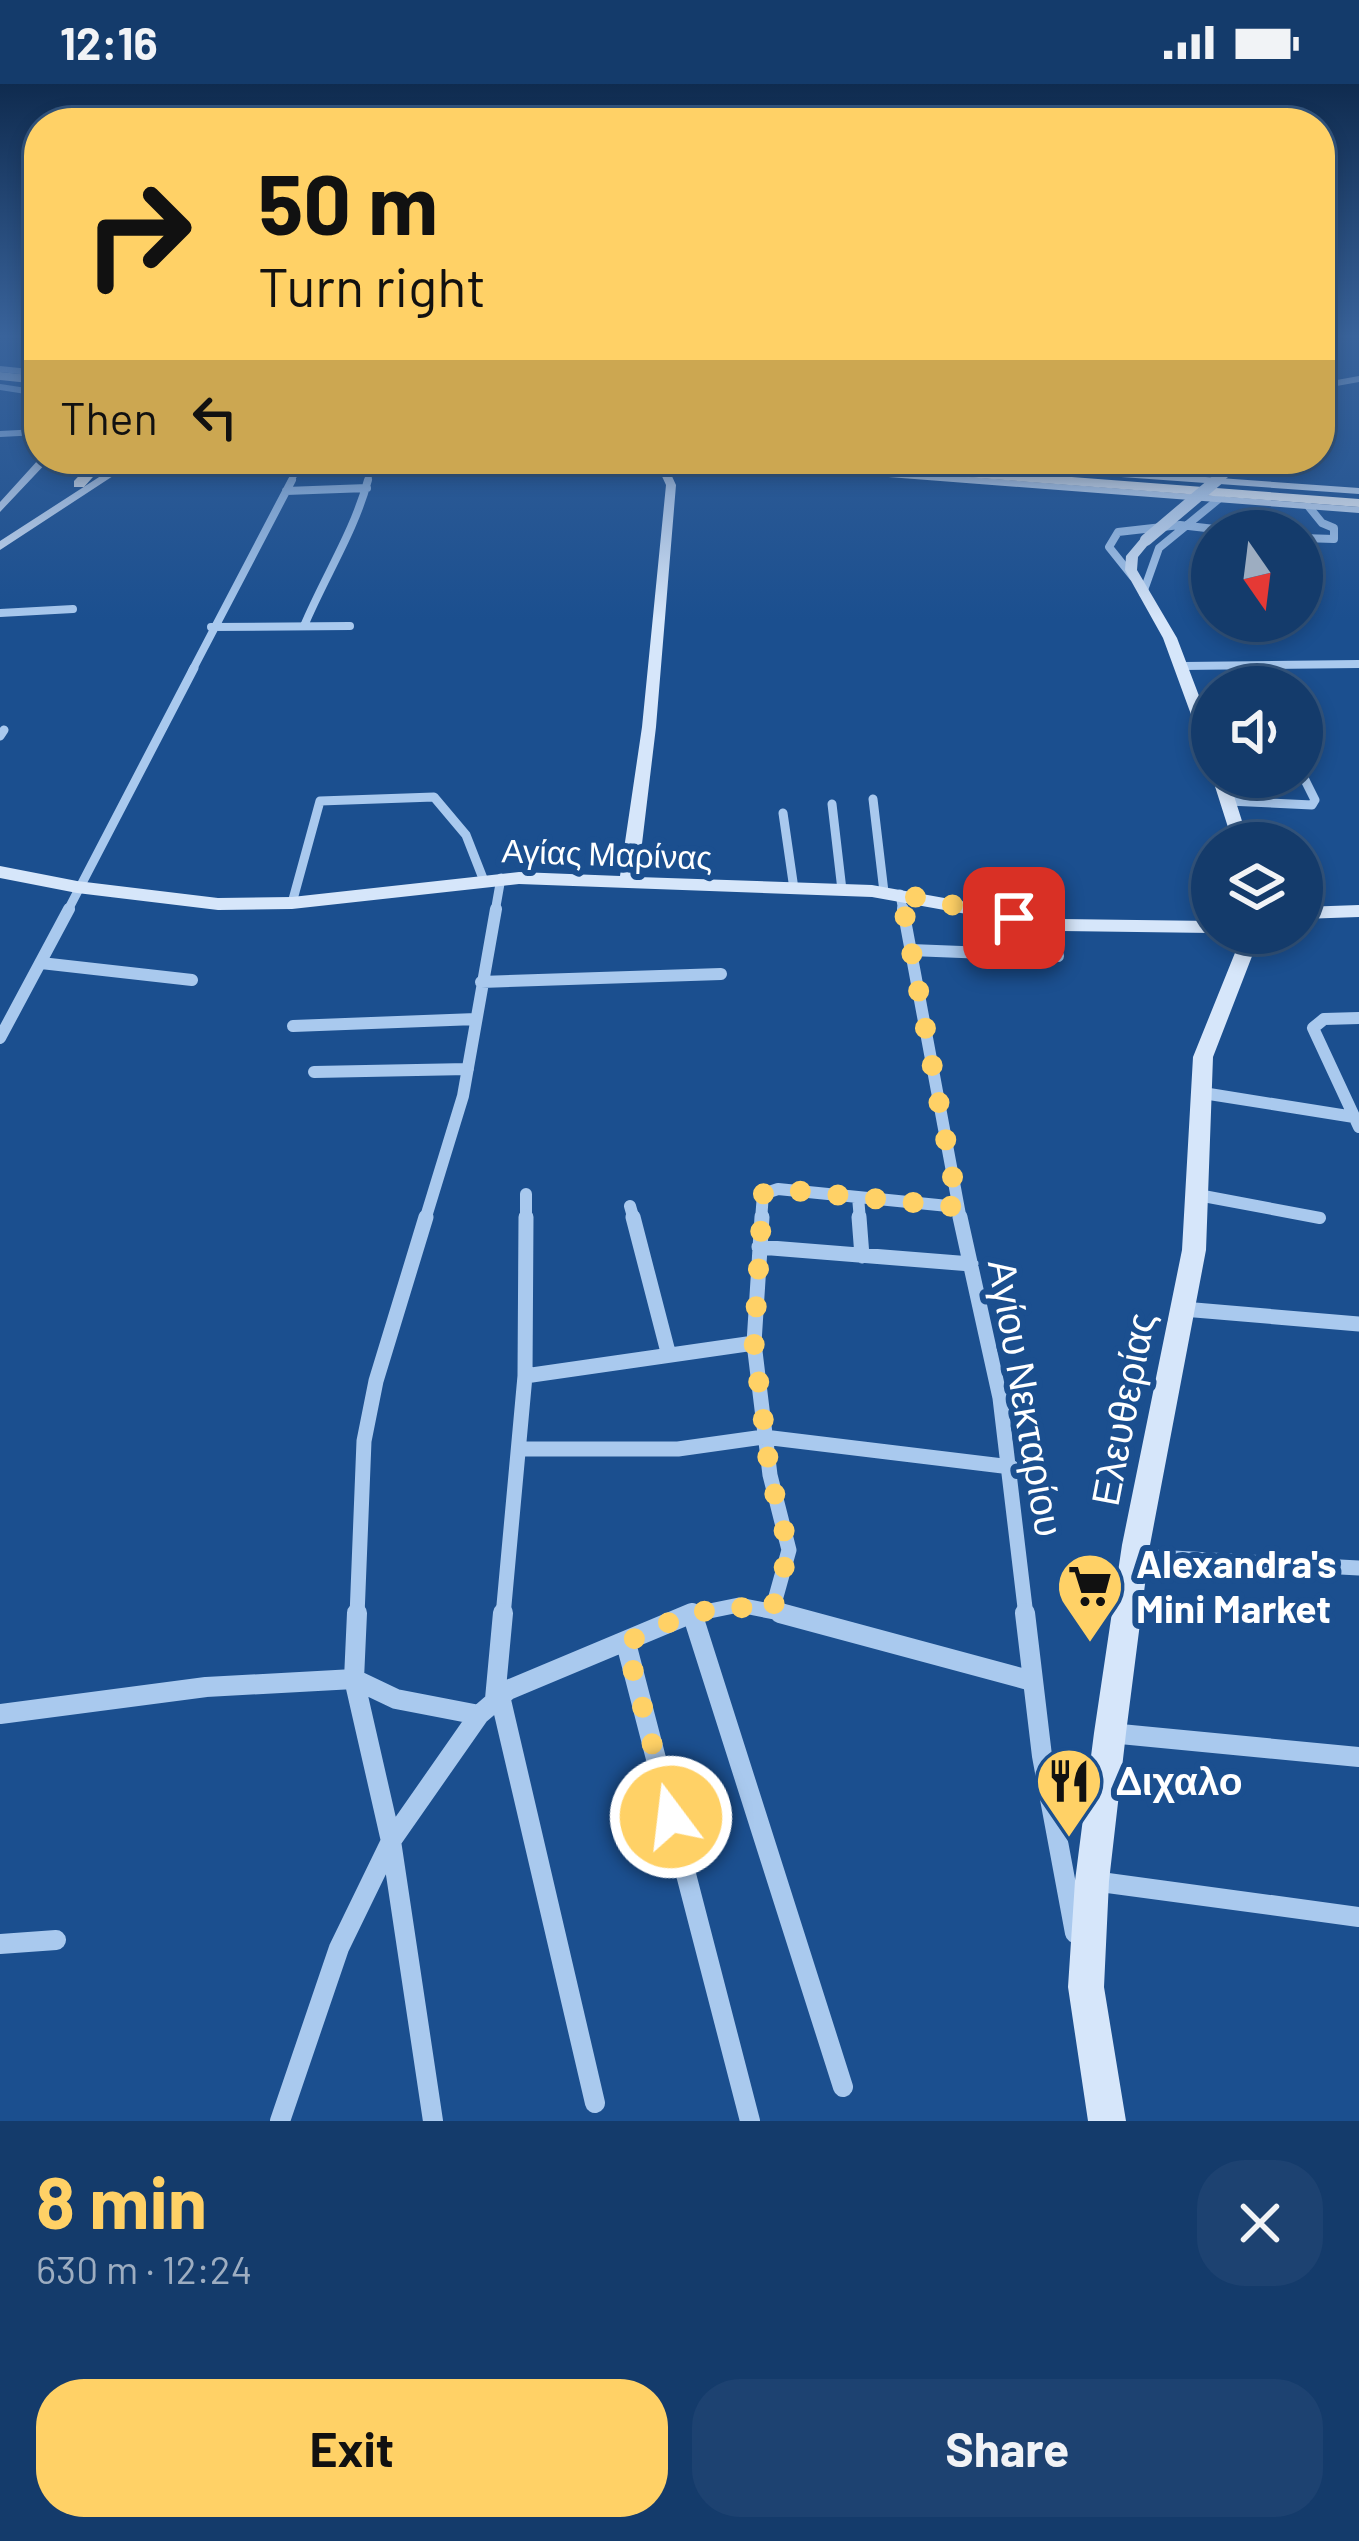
<!DOCTYPE html>
<html lang="en">
<head>
<meta charset="utf-8">
<style>
  body { margin:0; font-family:Barlow,sans-serif; background:#1d4271; color:#f1f3f6; height:100vh; display:flex; flex-direction:column; font-size:45px; white-space:nowrap }
  * { box-sizing:border-box; margin:0 }
  p { font-size:39px; color:#9dadc1 }
  .icon { flex:none; width:66px; height:66px; fill:none; stroke:currentColor; stroke-width:2; stroke-linecap:round; stroke-linejoin:round }
  .map { position:relative; height:2037px; overflow:hidden }
  .sheet { display:flex; flex-direction:column; background:#143b6b; flex:1 }
  .sheet>* { flex:none }
  .guide { position:absolute; left:24px; top:24px; width:1311px; height:366px; border-radius:48px; box-shadow:0 6px 18px #0003,0 0 0 3px #33557e; background:#ffd166; color:#111; overflow:hidden }
  .needle { width:78px; rotate:166deg }
  .fabs { position:absolute; left:1191px; top:426px; display:grid; gap:24px }
  .fabs a { display:grid; place-items:center; width:132px; height:132px; border-radius:50%; background:#143b6b; box-shadow:0 6px 18px #0003,0 0 0 3px #33557e; font-size:60px }
  .pin { position:absolute; display:grid; place-items:center; width:102px; height:102px; color:#fff; margin:-51px; border-radius:24px; box-shadow:0 6px 18px #0006 }
  .me { position:absolute; width:132px; margin:-66px; rotate:345deg; stroke-linejoin:round; filter:drop-shadow(0 0 9px #0008) }
  .turn { display:flex; align-items:center; gap:42px; height:252px; padding:0 36px; font-size:54px }
  .turn .icon { width:156px; height:156px; stroke-width:2.5 }
  .turn b { display:block; font-size:84px; line-height:102px }
  .then { display:flex; align-items:center; height:114px; padding:0 36px; background:#0003; gap:24px; font-size:45px }
  .round { display:grid; place-items:center; flex:none; width:126px; height:126px; border-radius:48px; background:#1d4271 }
  .headline { display:flex; align-items:center; justify-content:space-between; height:204px; padding:0 36px }
  h1 { font-size:72px; font-weight:700; line-height:90px; color:#ffd166 }
  .action { display:flex; gap:24px; margin-top:auto; padding:24px 36px }
  .action a { flex:1; height:138px; border-radius:48px; background:#ffd166; color:#111; font-size:48px; font-weight:700; line-height:138px; text-align:center }
  .action a+a { background:#1d4271; color:#f1f3f6 }
  .status { display:flex; justify-content:space-between; align-items:center; height:84px; padding:0 60px; background:#143b6b; direction:ltr }
  .status svg { height:33px; fill:currentColor }
  .map>svg:first-child { display:block }
  .lines { fill:none; stroke-linecap:round; stroke-linejoin:round }
  .street-far5 { stroke:#a9c9ee; stroke-width:6 }
  .street-far4 { stroke:#a9c9ee; stroke-width:8 }
  .street-far3 { stroke:#a9c9ee; stroke-width:9 }
  .street-far2 { stroke:#a9c9ee; stroke-width:12 }
  .street-far1 { stroke:#a9c9ee; stroke-width:15 }
  .street { stroke:#a9c9ee; stroke-width:20 }
  .secondary { fill:#d6e6fa; fill-rule:evenodd }
  .highway { fill:#fff; fill-rule:evenodd }
  .secondary-bridge-far1 { stroke:#d6e6fa; stroke-width:9 }
  .secondary-bridge { stroke:#d6e6fa; stroke-width:12 }
  .route { stroke:#ffd166; stroke-width:21; stroke-dasharray:0 37.8 }
  .labels { text-anchor:middle; stroke-width:12; stroke-linejoin:round; paint-order:stroke }
  .street-label { font-size:33px; fill:#fff; stroke:#1b4f8f }
  .near-street-label { font-size:39px; fill:#fff; stroke:#1b4f8f }
  .near-poi-label { font-size:39px; font-weight:bold; fill:#fff; stroke:#1b4f8f; text-anchor:start }
</style>
</head>
<body>
<div class="status"><b>12:16</b><svg viewBox="0 0 49 12"><path d="M0 12V9h3v3zM5 12V6h3v6zM10 12V3h3v9zM15 12V0h3v12zM26 1h20v11H26zM47 4h2v5h-2z"/></svg></div>
<div class="map">
<svg width="1359" height="2037" viewBox="0 0 1359 2037">
  <rect width="100%" height="100%" fill="#1b4f8f"/>
  <g class="lines">
    <path class="street-far5" d="M0,303L39,309
      M0,350L39,348
      M290,399L303,375
      M367,399L374,375"/>
    <path class="street-far4" d="M286,407L367,404
      M1302,454L1334,455V444L1322,439L1309,423
      M1133,493L1109,463L1118,448L1180,441L1232,447
      M1143,509L1159,464L1220,414
      M0,529L73,525
      M304,542C325,492 354,448 368,396
      M211,543L350,542
      M1183,582L1359,580
      M192,587L292,396"/>
    <path class="street-far3" d="M0,652L4,646
      M873,715L884,808
      M1228,717L1312,721L1315,716L1303,692
      M832,720L842,806
      M783,729L794,805
      M900,810L903,828
      M292,819L320,717L434,713L466,751L484,797
      M67,828L194,584
      M495,828L501,794"/>
    <path class="street-far2" d="M903,825L961,1136
      M911,866L1058,872
      M41,879L192,896
      M481,898L721,890
      M1359,934L1324,935L1313,944L1359,1043
      M293,942L476,935
      M0,954L69,825
      M314,988L468,985
      M1203,1009L1354,1033
      M1198,1111L1320,1134
      M858,1113L860,1136
      M630,1122L634,1136
      M425,1136L463,1012L496,825
      M526,1136V1110
      M761,1136L763,1110L778,1105L958,1123"/>
    <path class="street-far1" d="M633,1133L668,1268
      M762,1133L754,1259L770,1391L789,1466L772,1527
      M859,1133L862,1172
      M960,1133L1000,1314L1026,1532
      M759,1163L971,1180
      M1183,1225L1359,1240
      M525,1292L754,1259
      M519,1365H678L764,1353L1011,1383
      M1135,1472L1359,1484
      M357,1532L364,1357L376,1297L426,1133
      M503,1532L525,1292L526,1133
      M685,1532L739,1521L795,1532"/>
    <path class="street" d="M357,1529L354,1595L391,1757L433,2037
      M692,1529L843,2003
      M780,1529L1032,1597
      M1025,1529L1042,1672L1075,1849
      M626,1559L750,2037
      M500,1612L595,2019
      M495,1615L503,1529
      M0,1630L206,1603L354,1595L396,1615L479,1631
      M1110,1649L1359,1673
      M1093,1797L1359,1833
      M0,1860L56,1856
      M280,2037L339,1864L391,1757L479,1631L508,1606L692,1529"/>
    <path class="secondary" d="M0,282L39,286V292L0,288Z
      M1359,292V298L1320,305V299Z
      M39,375H50L0,428V418Z
      M127,375H139L0,466V457Z
      M654,375H664L676,401L656,643L638,793L872,801L1062,835L1212,837V849L1062,847L872,813L519,800L292,825L218,826L77,809L0,794V782L77,797L218,814L292,813L519,788L620,792L642,643L666,401Z
      M687,375H733L1359,423V429L692,378Z
      M904,375H954L1359,404V410L909,378Z
      M1142,453L1152,456L1138,473L1137,486L1177,554L1212,646V671L1204,666L1163,554L1125,486L1126,472Z
      M1212,693H1228L1249,759H1233Z
      M1359,821V833L1302,835V823Z
      M1243,849H1261L1213,973L1206,1166L1150,1461L1126,1649L1109,1797L1104,1903L1126,2037H1088L1068,1903L1075,1797L1094,1649L1122,1461L1182,1166L1193,973Z"/>
    <path class="highway" d="M0,288L39,292V300L0,296Z
      M95,375H109L84,403H74V397Z
      M774,375H835L1359,415V423L781,379Z"/>
    <path class="secondary-bridge-far1" d="M1214,399L1242,375"/>
    <path class="secondary-bridge" d="M1146,456L1217,396"/>
  </g>
  <linearGradient id="sky" x2="0" y2="1"><stop stop-color="#0f2b4f"/><stop offset="0.47" stop-color="#39639b"/><stop offset="1" stop-color="#39639b" stop-opacity="0"/></linearGradient>
  <rect width="1359" height="536" fill="url(#sky)"/>
  <g class="lines">
    <path class="route" d="M671,1733L626,1559C676,1533 715,1516 772,1527L789,1466L770,1391L754,1259L763,1110L778,1105L958,1123L901,810L1014,834"/>
  </g>
  <defs>
    <g id="supermarket-pin" transform="scale(3.45)"><path d="M0 17L-7.5 6A9.5 9.5 0 1 1 7.5 6Z" fill="#ffd166" stroke="#1b4f8f"/><path d="M-6-5.5h2.5l.6 2H6L4.5 2H-2.5L-4.4-4H-6ZM-1.5 3.2a1.3 1.3 0 1 0 .1 0ZM3 3.2a1.3 1.3 0 1 0 .1 0Z" fill="#111"/></g>
    <g id="restaurant-pin" transform="scale(3.45)"><path d="M0 17L-7.5 6A9.5 9.5 0 1 1 7.5 6Z" fill="#ffd166" stroke="#1b4f8f"/><path d="M-5-6h1v4h1v-4h1v4h1v-4h1v5L-1.5 .5V6h-2V.5L-5-1ZM5-6V6H3V1.5H1.5Q1.5-4 5-6Z" fill="#111"/></g>
  </defs>
  <g fill-rule="evenodd">
    <use href="#supermarket-pin" x="1090" y="1502"/>
    <use href="#restaurant-pin" x="1069" y="1697"/>
  </g>
  <g class="labels">
    <g class="street-label">
      <text transform="translate(607 770) rotate(2)" y="12">Αγίας Μαρίνας</text>
    </g>
    <g class="near-street-label">
      <text transform="translate(1026 1314) rotate(80)" y="14">Αγίου Νεκταρίου</text>
      <text transform="translate(1123 1325) rotate(-79)" y="14">Ελευθερίας</text>
    </g>
    <g class="near-poi-label">
      <text x="1136" y="1494">Alexandra's<tspan x="1136" dy="45">Mini Market</tspan></text>
      <text x="1116" y="1711">Διχαλο</text>
    </g>
  </g>
</svg>
<div class="fabs">
<a><svg class="needle" viewBox="-14 -14 28 28"><path d="M0-13l5 13h-10z" fill="#e53935"/><path d="M0 13l5-13h-10z" fill="#9dadc1"/></svg></a>
<a><svg class="icon" aria-label="sound" viewBox="0 0 24 24"><path d="M4 9h4l5-4v14l-5-4H4zM17 9q2 3 0 6"/></svg></a>
<a><svg class="icon" aria-label="layers" viewBox="0 0 24 24"><path d="M12 4l9 5-9 5-9-5zM3 14l9 5 9-5"/></svg></a>
</div>
<div class="pin" style="left:1014px;top:834px;background:#d93025"><svg class="icon" aria-label="arrive" viewBox="0 0 24 24"><path d="M6 21V4h12l-3 4 3 4H6"/></svg></div>
<svg class="me" style="left:671px;top:1733px" viewBox="-20 -20 40 40"><circle r="17" fill="#ffd166" stroke="#fff" stroke-width="3"/><path d="M0-11L8 9 0 5-8 9z" fill="#fff"/></svg>
<div class="guide">
<div class="turn"><svg class="icon" aria-label="right" viewBox="0 0 24 24"><path d="M7 20v-9h11M14 6l5 5-5 5"/></svg><div><b>50 m</b>Turn right</div></div>
<div class="then">Then<svg class="icon" aria-label="left" viewBox="0 0 24 24"><path d="M17 20v-9H6M10 6l-5 5 5 5"/></svg></div>
</div>
</div>
<section class="sheet">
<div class="headline"><div><h1>8 min</h1><p>630 m · 12:24</p></div><a class="round"><svg class="icon" aria-label="close" viewBox="0 0 24 24"><path d="M6 6l12 12M18 6L6 18"/></svg></a></div>
<div class="action"><a>Exit</a><a>Share</a></div>
</section>
</body>
</html>
